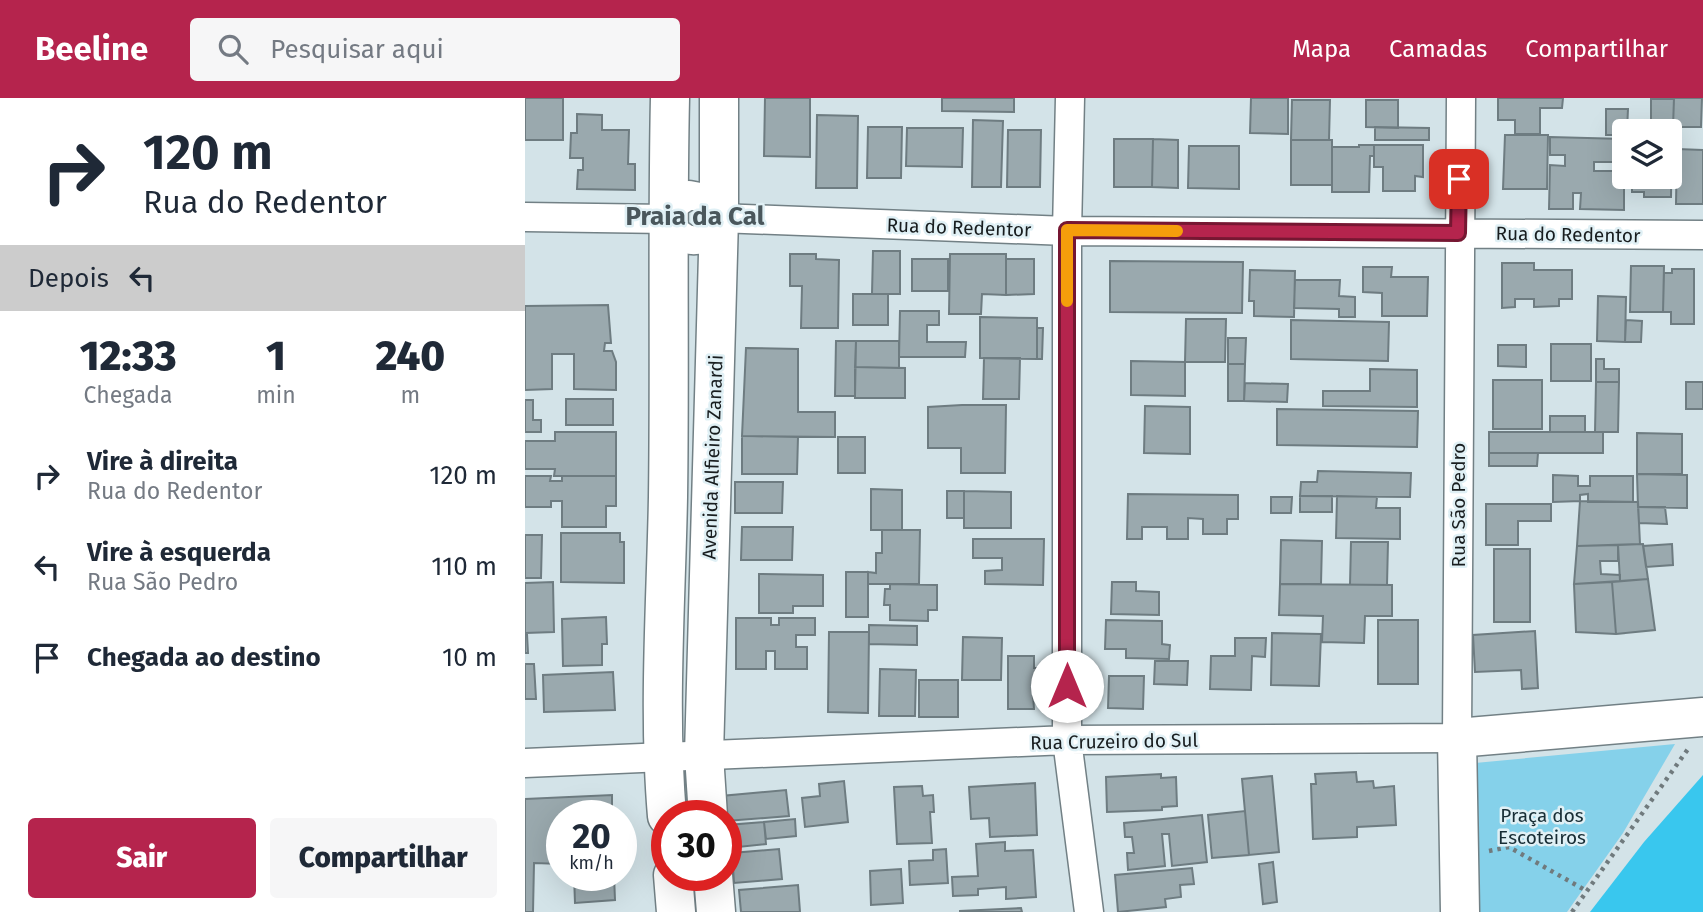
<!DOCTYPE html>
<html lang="pt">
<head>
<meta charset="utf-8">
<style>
  body { margin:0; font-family:"Fira Sans",sans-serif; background:#f6f6f7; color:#1f2937; height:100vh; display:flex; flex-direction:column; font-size:26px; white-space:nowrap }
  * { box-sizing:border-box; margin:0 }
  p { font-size:23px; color:#747a83 }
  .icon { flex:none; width:38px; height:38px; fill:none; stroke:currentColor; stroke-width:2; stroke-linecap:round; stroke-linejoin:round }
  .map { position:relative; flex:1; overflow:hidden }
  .drawer { display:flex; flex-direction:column; background:#fff; width:525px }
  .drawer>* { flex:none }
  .hud { background:#fff; color:#1f2937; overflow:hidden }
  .tools { position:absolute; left:1087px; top:21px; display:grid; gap:14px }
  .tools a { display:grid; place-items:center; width:70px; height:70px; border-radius:7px; background:#fff; box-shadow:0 7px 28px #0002; font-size:35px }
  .speed { position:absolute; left:21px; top:702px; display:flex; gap:14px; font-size:35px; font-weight:700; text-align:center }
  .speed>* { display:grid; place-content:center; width:91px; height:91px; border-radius:50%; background:#fff; box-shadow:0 7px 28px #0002; line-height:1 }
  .speed small { font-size:18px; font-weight:400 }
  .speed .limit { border:10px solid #d22; background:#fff; color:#111 }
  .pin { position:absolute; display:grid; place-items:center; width:60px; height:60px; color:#fff; margin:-30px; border-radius:14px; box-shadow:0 4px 10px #0006 }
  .me { position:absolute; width:77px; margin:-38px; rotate:0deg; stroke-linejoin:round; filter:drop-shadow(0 0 5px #0008) }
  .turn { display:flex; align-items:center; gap:24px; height:147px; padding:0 28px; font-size:32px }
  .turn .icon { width:91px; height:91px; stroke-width:2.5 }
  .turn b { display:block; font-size:49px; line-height:60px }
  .then { display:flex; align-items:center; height:66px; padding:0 28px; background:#0003; gap:14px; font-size:26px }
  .eta { display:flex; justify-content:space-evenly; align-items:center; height:119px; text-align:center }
  .eta b { font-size:42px; font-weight:800; line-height:49px }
  .primary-button { display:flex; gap:14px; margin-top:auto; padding:14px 28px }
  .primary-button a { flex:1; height:80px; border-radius:7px; background:#b5244d; color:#fff; font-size:28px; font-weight:800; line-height:80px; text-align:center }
  .primary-button a+a { background:#f6f6f7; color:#1f2937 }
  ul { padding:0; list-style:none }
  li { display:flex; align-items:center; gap:21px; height:91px; padding:0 28px }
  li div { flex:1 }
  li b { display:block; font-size:26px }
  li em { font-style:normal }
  header { display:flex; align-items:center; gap:42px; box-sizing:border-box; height:98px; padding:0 35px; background:#b5244d; color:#fff }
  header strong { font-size:33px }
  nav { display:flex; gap:38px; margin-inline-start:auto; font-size:24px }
  .search { width:490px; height:63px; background:#f6f6f7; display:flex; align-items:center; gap:18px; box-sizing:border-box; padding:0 24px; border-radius:7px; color:#747a83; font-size:26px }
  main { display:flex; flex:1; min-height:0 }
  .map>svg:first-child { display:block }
  .green { fill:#85d1ea }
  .water { fill:#39c7ee }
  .building { fill:#9aa9ae; stroke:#6e7c81; stroke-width:2 }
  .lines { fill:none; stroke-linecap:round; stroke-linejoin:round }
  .street-casing { stroke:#728085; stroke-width:31 }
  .secondary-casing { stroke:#728085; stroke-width:41 }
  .path { stroke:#707a7d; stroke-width:4.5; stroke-dasharray:3.5 5; stroke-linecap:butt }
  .street { stroke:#fff; stroke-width:28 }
  .secondary { stroke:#fff; stroke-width:38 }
  .route-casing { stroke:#761732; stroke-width:18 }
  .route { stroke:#b5244d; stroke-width:12 }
  .slow { stroke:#f59e0b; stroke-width:12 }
  .labels { text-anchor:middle; stroke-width:5; stroke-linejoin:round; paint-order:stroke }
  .street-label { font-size:19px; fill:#181d1f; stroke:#e0f0f5 }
  .park-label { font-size:19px; fill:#172d35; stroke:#e0f0f5 }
  .district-label { font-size:26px; font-weight:bold; fill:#4a575c; stroke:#e0f0f5 }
</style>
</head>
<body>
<header>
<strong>Beeline</strong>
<div class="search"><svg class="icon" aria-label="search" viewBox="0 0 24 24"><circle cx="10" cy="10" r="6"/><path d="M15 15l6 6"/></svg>Pesquisar aqui</div>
<nav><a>Mapa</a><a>Camadas</a><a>Compartilhar</a></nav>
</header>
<main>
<section class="drawer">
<div class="hud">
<div class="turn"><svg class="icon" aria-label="right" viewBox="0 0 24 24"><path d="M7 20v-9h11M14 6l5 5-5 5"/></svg><div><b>120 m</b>Rua do Redentor</div></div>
<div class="then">Depois<svg class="icon" aria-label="left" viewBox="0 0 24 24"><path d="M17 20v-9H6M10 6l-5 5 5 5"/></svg></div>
</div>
<div class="eta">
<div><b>12:33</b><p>Chegada</p></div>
<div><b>1</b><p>min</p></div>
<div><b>240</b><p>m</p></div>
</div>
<ul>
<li><svg class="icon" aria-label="right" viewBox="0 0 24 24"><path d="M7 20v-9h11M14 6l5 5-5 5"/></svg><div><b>Vire à direita</b><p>Rua do Redentor</p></div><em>120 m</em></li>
<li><svg class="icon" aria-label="left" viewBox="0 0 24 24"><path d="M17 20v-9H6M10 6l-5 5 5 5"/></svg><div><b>Vire à esquerda</b><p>Rua São Pedro</p></div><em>110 m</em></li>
<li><svg class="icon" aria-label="arrive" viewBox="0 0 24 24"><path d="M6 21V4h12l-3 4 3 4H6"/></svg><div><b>Chegada ao destino</b></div><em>10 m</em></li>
</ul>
<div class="primary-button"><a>Sair</a><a>Compartilhar</a></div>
</section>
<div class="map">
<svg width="1178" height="814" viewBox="0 0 1178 814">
  <rect width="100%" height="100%" fill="#d3e3e8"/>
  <path class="green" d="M1150,646L1098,735L1042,814H949L950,665Z"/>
  <path class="water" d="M1178,677V814H1065L1119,744Z"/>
  <path class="building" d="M0,0H38V42H0Z
    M240,0H285V59L239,58Z
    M417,0H489V14L417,13Z
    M726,0H763V36L725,35Z
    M973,0H1038L1037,10H1015V36H990V22H973Z
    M1177,0L1176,29H1148L1149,0Z
    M1126,1H1149L1148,29L1126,28Z
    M767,2H805L804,42H766Z
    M841,2H873V30L841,29Z
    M1081,11H1103L1102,33L1099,37H1081Z
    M52,16L77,17V32H104L103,66H110V92L52,91L53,72H58V60H45L46,35H52Z
    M292,17L333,18L332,90H291Z
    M448,22L478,23L476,89H447Z
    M343,29H377L376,80H342Z
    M850,29L904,30V42H850Z
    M382,30H438L437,69L381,68Z
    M483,32H516L515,89H482Z
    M1108,33H1147L1146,99H1119V94H1107V79H1144V33Z
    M980,37H1023L1022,91H978Z
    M1025,39L1099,41V64H1069V73H1099V112L1055,111L1056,95H1048V111H1024L1025,67L1040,68V57H1025Z
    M589,41H628L627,89H589Z
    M628,41L653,42V90L627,89Z
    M766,42H807V87H766Z
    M834,47H849V58H845L844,94H807V49H834Z
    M849,47H898V79L890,78V93H858V69H849Z
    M664,48H714V91L663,90Z
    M1152,51L1178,52V106H1151Z
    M348,153H375V196H347Z
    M265,156H291V161L314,162L313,230H276L277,188H265Z
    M425,156H481V197L457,196L456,216H424Z
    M387,161H423V193H387Z
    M481,161H509V196L481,197Z
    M585,163L718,164L717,215L585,214Z
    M977,165H1009V172H1047V201H1034V208L1009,209V201H990V209L977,210Z
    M1106,168H1139L1138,214H1105Z
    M838,169H867L866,179H903L902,218H857V195L838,194Z
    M1147,171H1169V226H1146V214H1138L1139,175H1147Z
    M725,172L770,173L769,219L729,218V203H724Z
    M770,182H815L814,198L830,199V219H814V211L769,210Z
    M328,196H363V227H328Z
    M1073,198L1101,199L1100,244L1072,243Z
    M83,207L86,245H80L79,253H87L91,264V292L49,291V256H27V291L0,292V208Z
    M375,213H414V227H402V244H441L440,259H374Z
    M455,219L512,220V261L455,260Z
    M661,221H701L700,264H660Z
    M766,222L864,224L863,263L766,261Z
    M1101,222L1117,223L1116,244H1100Z
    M512,230H518L517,261H512Z
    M703,240H721L720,266H703Z
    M311,243H331L330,298H310Z
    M331,243H374V270L330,269Z
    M1026,246H1066V283H1026Z
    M973,247H1001V269L973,268Z
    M221,250L273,251V314H310V339L217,338Z
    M459,260H495L494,301H458Z
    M1071,261H1079V271H1094V284H1071Z
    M606,263L660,264V298L606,297Z
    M703,266H720L719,303H703Z
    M330,269L380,270V300H330Z
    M845,271L892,272V309L798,308V293H845Z
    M968,282H1017V331H968Z
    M1071,284H1094L1093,334H1070Z
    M1161,284H1178V311H1161Z
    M720,285L763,286L762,304L719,303Z
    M41,301H88V327H41Z
    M0,302H8V322H16V334H0Z
    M437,307H481L480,375H436V350H403V309Z
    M620,308L665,309V356L619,355Z
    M752,311L893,313L892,349L752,347Z
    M1025,318H1060V334H1025Z
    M30,334H91V378H29L30,371H0V343H30Z
    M964,334H1078V355H964Z
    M1112,335L1157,336V376H1112Z
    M217,338L273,339L272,376H217Z
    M313,339H340V375H313Z
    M964,355H1013L1012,368H964Z
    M793,373L886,375L885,399L775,398L776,384H792Z
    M1112,376L1162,377V410L1113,409Z
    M1028,377L1053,378V388H1065V378H1108V404H1063V396L1055,397V403L1028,404Z
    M0,378H26L25,383H37V378H91V408H81V429H37V403H26V409H0Z
    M210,384H258L257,415H210Z
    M346,391L377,392V432H346Z
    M422,393H439V420H422Z
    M439,393L486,394V430H439Z
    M603,396L713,397V421H702V436H678V421L663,420V441H642V429H617V441H602Z
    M775,398H807V414H775Z
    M812,398L852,399L851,410H875V441L811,440Z
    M746,399H767L766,415H746Z
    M1055,403L1113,404L1115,446L1052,448Z
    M961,406H1026V423H993V447H961Z
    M1113,409H1140L1142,426L1114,425Z
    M217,429H268L267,462H216Z
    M357,432H395L394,486H343V474L351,475V455H357Z
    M36,435H95V444H99V485L36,484Z
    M0,437H17L16,480H0Z
    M448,441H519L518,487L460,486V473L477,472V460H448Z
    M756,442L797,443L796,486H755Z
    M826,444H863L862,487H825Z
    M1118,446L1123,481L1095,483L1093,447Z
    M1147,446L1148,467L1121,469L1118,448Z
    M1093,447V463H1075L1076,476L1095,477V483L1049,486L1052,448Z
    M969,451H1005V524H969Z
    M321,474H343V519H321Z
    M234,476L298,477V508H268V515H234Z
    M1123,481L1130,532L1091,536L1087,484Z
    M28,484L29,534L0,535V485Z
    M587,484H611V493L634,494V517L586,516Z
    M1087,484L1091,536L1051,534L1049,486Z
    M365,486L412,487V512H403V523L365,522V507H359L360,491H365Z
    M755,486L867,487V518H840L839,545L797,544L798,518L754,517Z
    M81,519L82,546H77V567L38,568L37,521Z
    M211,520H246V527H254V520H290V537H271V549H282V571H250V553H241V571H211Z
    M581,522L637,523V546L645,547L644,561L601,560V551H580Z
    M853,522H893V586H853Z
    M344,527L392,528V547L344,546Z
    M1010,533L1013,590L997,591L996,572L950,574L948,537Z
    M304,534H344L343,615L303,614Z
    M747,535L796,536L794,588L746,587Z
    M0,536H2L3,555H0Z
    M438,539L477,540L476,582H437Z
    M710,540H741L740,559L727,558L726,592L685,591L686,558H710Z
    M483,558H509V570H517L516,596H508L509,611H483Z
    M630,563H663L662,587L629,586Z
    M0,566H9L11,601H0Z
    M355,571L391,572L390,618H354Z
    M88,574L90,612L19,614L18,577Z
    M584,578H619L618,611L583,610Z
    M394,582H433V619H394Z
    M831,674L832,684L848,683L849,690L869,688L871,727L832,729V739L788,741L786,686H791L790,676Z
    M636,676V680L651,679L652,708L637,709V712L582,714L581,679Z
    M747,678L754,754L724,757L717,681Z
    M319,683L323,724L280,729L277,700L295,698L294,686Z
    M510,685L512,737L465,739L464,720L446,721L444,689Z
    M397,688L398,698L408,697L409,714H405L407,745L372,746L369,689Z
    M261,692L264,718L201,723L196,698Z
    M87,697V718H37V766L9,765L8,814H0V701Z
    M720,713L724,757L687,760L683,717Z
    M677,717L682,764L647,768L644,736H637L640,768L603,772L602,755H609L607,739H600L599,725Z
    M270,721L271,738L241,741L239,724Z
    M239,724L241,746L204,750L202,727Z
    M480,744V753L508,752L511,799L481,801V789L453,791V797L428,798L427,779L453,778L451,746Z
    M254,751L257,781L209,785L207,755Z
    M421,751L423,785L385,787L384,763L408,762V752Z
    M748,764L752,804L738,806L734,766Z
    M667,770L669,786L655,787L656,799L640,801L641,809L593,814L590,777Z
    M376,771L378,805L346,807L345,773Z
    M49,777H89L90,802L50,805Z
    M273,787L275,814H216L214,792Z
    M496,810L497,814H435V813Z"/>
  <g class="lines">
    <g class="street-casing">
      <path id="street" d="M545,0L542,133V642L564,814
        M0,119L142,121
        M194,120L542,133L1178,137
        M142,121L150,106L164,97L180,100L194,120
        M142,121C159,149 179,150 194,120
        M0,665L542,642L932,640L936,0"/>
    </g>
    <g class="secondary-casing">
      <path id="secondary" d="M142,718C133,612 141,505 143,399C145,266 142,133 145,0
        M183,718L179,657L194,120V0
        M148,777L151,814
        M188,777L191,814
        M935,814L932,640L1178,619"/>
    </g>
    <path class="path" d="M964,753L984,749L1060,792
      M1047,814L1163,651"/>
    <use href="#street" class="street"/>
    <use href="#secondary" class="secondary"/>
  </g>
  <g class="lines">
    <g class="route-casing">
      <path id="route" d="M542,588V132L933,135L934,81"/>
    </g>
    <use href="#route" class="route"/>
    <path class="slow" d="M542,203V132L652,133"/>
  </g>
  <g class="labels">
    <g class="street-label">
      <text transform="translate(434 129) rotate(2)" y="7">Rua do Redentor</text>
      <text transform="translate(1043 136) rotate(1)" y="7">Rua do Redentor</text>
      <text transform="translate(187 359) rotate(-88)" y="7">Avenida Alfieiro Zanardi</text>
      <text transform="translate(933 407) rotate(-90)" y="7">Rua São Pedro</text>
      <text transform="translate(589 643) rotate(-1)" y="7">Rua Cruzeiro do Sul</text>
    </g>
    <g class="park-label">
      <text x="1017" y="724">Praça dos<tspan x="1017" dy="22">Escoteiros</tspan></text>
    </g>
    <g class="district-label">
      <text x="170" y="127">Praia da Cal</text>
    </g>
  </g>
</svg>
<div class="tools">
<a><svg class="icon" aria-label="layers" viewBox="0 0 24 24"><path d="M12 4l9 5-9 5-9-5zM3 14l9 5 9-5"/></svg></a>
</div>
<div class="speed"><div>20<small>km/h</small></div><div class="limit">30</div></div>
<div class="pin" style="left:934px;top:81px;background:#d93025"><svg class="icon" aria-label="arrive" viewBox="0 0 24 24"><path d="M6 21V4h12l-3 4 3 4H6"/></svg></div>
<svg class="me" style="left:542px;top:588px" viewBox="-20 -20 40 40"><circle r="19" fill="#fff"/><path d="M0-13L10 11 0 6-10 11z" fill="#b5244d"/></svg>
</div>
</main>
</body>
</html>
